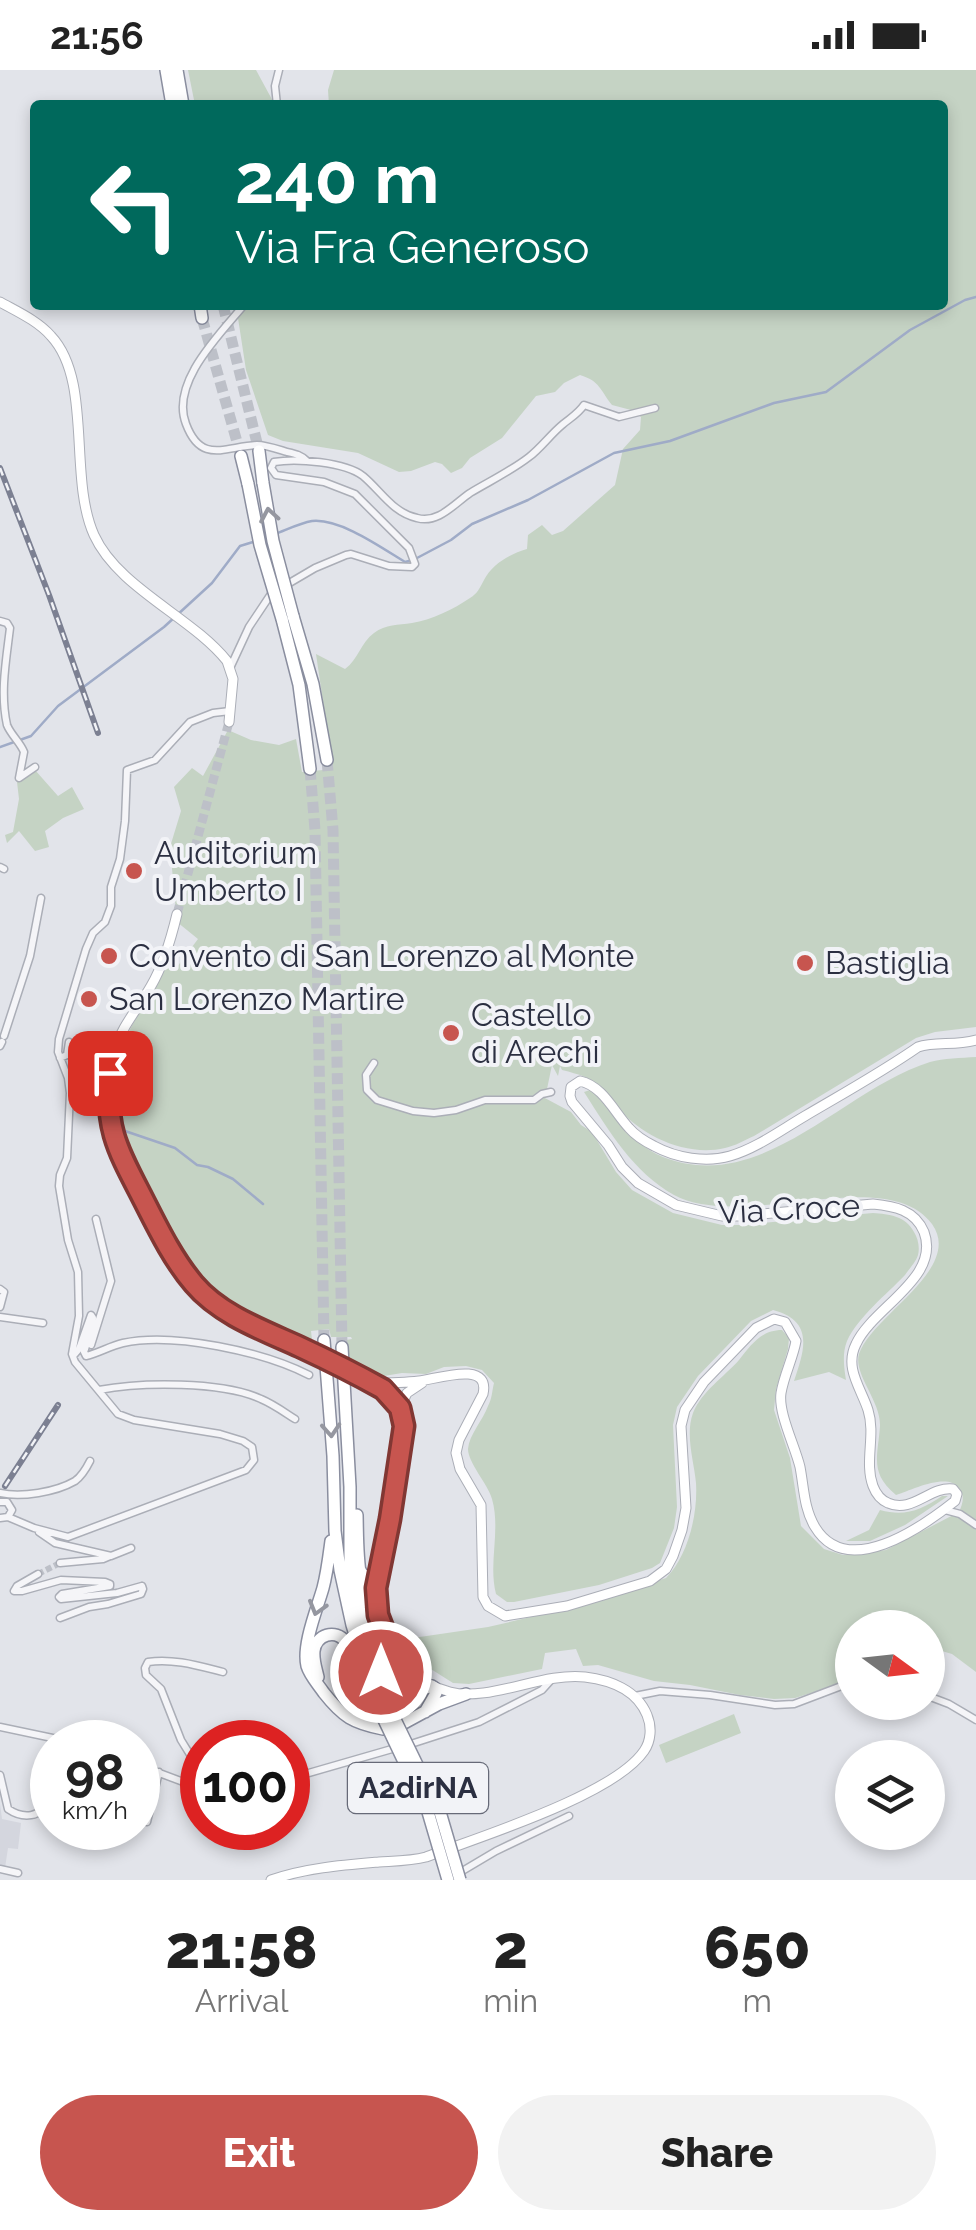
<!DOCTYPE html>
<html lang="en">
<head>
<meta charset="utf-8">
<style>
  body { margin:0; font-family:Raleway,sans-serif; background:#f2f2f2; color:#222; height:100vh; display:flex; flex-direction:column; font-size:38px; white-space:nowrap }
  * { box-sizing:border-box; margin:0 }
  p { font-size:32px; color:#767676 }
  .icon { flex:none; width:55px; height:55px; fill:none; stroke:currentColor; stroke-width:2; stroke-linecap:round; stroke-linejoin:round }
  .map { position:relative; height:1810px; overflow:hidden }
  .drawer { display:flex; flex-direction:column; background:#fff; flex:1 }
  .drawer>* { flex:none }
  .banner { position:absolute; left:30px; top:30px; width:918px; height:210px; border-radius:10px; box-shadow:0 5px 15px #0003; background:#00695c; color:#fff; overflow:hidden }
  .needle { width:65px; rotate:105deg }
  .fabs { position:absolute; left:835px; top:1540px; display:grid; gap:20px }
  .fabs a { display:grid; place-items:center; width:110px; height:110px; border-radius:50%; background:#fff; box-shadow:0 5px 15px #0003; font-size:50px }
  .speed { position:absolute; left:30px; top:1650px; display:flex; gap:20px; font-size:50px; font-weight:700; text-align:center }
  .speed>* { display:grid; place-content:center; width:130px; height:130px; border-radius:50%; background:#fff; box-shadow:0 5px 15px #0003; line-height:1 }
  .speed small { font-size:25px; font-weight:400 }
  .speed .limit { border:15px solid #d22; background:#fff; color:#111 }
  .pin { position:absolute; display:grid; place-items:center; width:85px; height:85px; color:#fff; margin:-42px; border-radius:20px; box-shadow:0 5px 15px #0006 }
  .me { position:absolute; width:110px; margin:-55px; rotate:0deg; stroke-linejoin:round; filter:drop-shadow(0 0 8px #0008) }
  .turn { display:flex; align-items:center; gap:35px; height:210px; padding:0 40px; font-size:45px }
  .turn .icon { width:130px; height:130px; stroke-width:2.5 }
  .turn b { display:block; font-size:70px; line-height:85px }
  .eta { display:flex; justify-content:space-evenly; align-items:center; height:170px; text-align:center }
  .eta b { font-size:60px; font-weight:800; line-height:70px }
  .button { display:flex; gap:20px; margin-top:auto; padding:20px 40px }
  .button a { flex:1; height:115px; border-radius:60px; background:#c7554f; color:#fff; font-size:40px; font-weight:800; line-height:115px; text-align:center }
  .button a+a { background:#f2f2f2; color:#222 }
  .status { display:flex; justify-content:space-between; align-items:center; height:70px; padding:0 50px; background:#fff; direction:ltr }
  .status svg { height:28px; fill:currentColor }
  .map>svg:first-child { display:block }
  .built { fill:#d4d6de }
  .green { fill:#c5d3c4 }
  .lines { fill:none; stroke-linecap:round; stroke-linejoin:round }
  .stream { stroke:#9fabc7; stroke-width:2.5 }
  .street-tunnel { stroke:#bdc0c8; stroke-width:6; stroke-dasharray:6 3; stroke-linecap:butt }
  .secondary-tunnel { stroke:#bdc0c8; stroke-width:9; stroke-dasharray:9 4.5; stroke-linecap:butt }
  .highway-tunnel { stroke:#bdc0c8; stroke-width:11; stroke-dasharray:11 5.5; stroke-linecap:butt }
  .street-casing { stroke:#abaeb7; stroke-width:9 }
  .secondary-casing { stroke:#abaeb7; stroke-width:11 }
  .highway-casing { stroke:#8a8e9f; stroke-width:14 }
  .street { stroke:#f5f5f8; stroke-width:6 }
  .secondary { stroke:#fff; stroke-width:9 }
  .highway { stroke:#fff; stroke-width:11 }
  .rail-casing { stroke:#7c8092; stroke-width:6 }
  .rail { stroke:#f2f3f7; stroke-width:2.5; stroke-dasharray:8; stroke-linecap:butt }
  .secondary-bridge-casing { stroke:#abaeb7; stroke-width:11; stroke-linecap:butt }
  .highway-bridge-casing { stroke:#8a8e9f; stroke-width:14; stroke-linecap:butt }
  .secondary-bridge { stroke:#fff; stroke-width:9 }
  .highway-bridge { stroke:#fff; stroke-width:11 }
  .oneway { stroke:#9597a0 }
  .route-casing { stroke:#813733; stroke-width:25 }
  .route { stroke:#c7554f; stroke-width:18 }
  .poi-dot { fill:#c7554f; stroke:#f2f3f7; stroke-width:4 }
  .labels { text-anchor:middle; stroke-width:8; stroke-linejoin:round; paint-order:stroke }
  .shield { fill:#f2f3f7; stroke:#676a78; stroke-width:2.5 }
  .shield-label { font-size:30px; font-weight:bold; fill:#2b2f41 }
  .poi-label { font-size:32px; fill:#2b2f41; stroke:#f2f3f7; text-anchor:start }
  .street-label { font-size:32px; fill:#2b2f41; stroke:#f2f3f7 }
</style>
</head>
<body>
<div class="status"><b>21:56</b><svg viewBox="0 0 49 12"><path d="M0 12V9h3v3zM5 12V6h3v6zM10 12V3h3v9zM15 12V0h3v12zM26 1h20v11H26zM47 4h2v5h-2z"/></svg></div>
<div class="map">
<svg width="976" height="1810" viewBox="0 0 976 1810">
  <rect width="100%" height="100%" fill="#e2e4ea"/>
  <path class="built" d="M0,1734L2,1749L21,1753L18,1779L8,1778L5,1798L0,1797Z"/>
  <path class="green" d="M188,0H256L275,35H195Z
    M334,0H976V957L935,962L916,968L754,1066C745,1070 735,1076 725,1078C687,1087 643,1067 618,1038C595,1012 598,1009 562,1000L560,996L558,1006L552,995L547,1019L542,1022L543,1027L571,1042L581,1055L592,1062L616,1102L632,1120L673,1143L722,1155H739L873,1143C889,1144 906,1146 914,1162C918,1168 920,1178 918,1185C916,1192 909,1199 905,1205C886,1225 859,1246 847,1271C842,1284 844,1297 846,1310L829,1302L794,1311C805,1279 814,1251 773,1240L751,1251L698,1306L677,1337L673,1355L677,1437L674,1458L660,1493L652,1498L599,1515L514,1532H507L496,1524C488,1493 501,1460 492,1429C488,1414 468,1393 468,1379C469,1365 483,1350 488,1336C492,1329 492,1321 494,1313L482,1300L466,1296L444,1297L426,1304L402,1303L378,1307L349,1292L346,1270L352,1269L351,1267H331L329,1259L311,1261L313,1278L247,1248L209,1224L191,1202L162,1155L115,1048L114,1007L122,975L164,894L177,897L198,869L177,852L170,777L181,741L174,717L192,698L203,706L228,660L251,670L279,675L296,669L302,702L333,699L316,584L345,599C358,590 361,572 374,563C386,554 398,555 412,553C431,550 454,539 470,528C478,523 479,519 484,510C492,494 510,484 527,479L528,465L542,455L552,465L563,461L615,415L623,379L640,360L641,347L631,340L612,335C600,320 600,311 580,305L564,313L555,322L536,326L502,368L470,388L462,398L451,403L442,394L435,392L411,401L399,402L358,383L283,371L268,365L246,300L236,235H942V35H329L328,20Z
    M35,700L58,726L72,717L84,739L63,748L45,761L49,777L35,781L19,761L7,773L5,765L13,762L19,729L17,712Z
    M976,987V1602L952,1584L928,1577V1558H852V1610L795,1628L774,1629L740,1625L690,1615L654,1611L598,1595L583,1596L576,1579L545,1583L542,1599L469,1614L453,1613L415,1589L405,1571L413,1568L488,1557L587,1534L666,1508C688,1486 698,1444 696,1413C694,1391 685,1365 693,1343C702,1321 724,1307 739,1290C751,1275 761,1260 782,1260L789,1268L788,1279L776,1319L774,1340L790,1388L801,1456L824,1479L843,1485L886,1480L959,1442C963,1433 965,1426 959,1418C947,1402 912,1420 896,1425C869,1403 878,1386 880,1356C881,1331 853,1304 859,1284C872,1245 964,1199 932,1154C886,1092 743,1162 674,1125C633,1102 609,1061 584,1022L590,1020C618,1041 627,1072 663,1087C762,1126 843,1019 930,992C944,988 961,988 976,987Z
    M942,1426H948L905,1455L870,1471H846L869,1460L880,1440C905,1447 921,1440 942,1426Z
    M734,1644L741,1663L666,1693L659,1675Z"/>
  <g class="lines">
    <path class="stream" d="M275,464C286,460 300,453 312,451C340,448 382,478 405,492L409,491
      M417,488L451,470L472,454L528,430L614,383L670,371L774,333L826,322L910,260L965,230L976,227
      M0,677L31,666L58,636L164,557L212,513L240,476L253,472
      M125,1061L175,1078L197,1095L208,1097L233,1109L263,1134"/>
    <path class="street-tunnel" d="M38,1504L60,1493"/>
    <path class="secondary-tunnel" d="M177,844L229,652"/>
    <path class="highway-tunnel" d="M223,235L259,381
      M202,248L241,386
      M327,690L333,760L342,1277
      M310,699L315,760L324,1270"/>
    <g class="street-casing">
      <path id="street" d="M277,35L275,16L279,0
        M244,235C219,265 170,313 186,354C201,394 224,377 257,375C266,375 277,379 287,382C296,384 301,385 307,391
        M286,515L315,498L346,485L351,484L389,496L412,497L415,494L409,478L355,424L324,412L276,405L271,398L274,392C296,388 345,392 363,406C381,421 393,443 417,448C438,454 454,434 470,423C490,411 511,401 529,387C541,378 550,365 562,355C570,348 578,344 584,335L619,347L655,338
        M0,551L7,553L10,558C6,591 0,623 7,655C11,665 20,672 24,682L19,708L35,697
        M230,598L249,557L271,524L275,521
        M0,797L4,799
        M4,966L30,886L41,828
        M0,976L2,972
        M60,988L67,985L69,972
        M374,993L366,1005L367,1020L377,1030L413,1041L434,1043L456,1040L485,1030H534L542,1024L551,1022
        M0,1219L4,1222L0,1237
        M0,1247L43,1253
        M91,1275L111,1211L96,1149
        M86,1276L84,1282L86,1286C99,1283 110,1276 123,1273C174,1262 264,1282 309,1305
        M73,1286L79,1279L91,1245L93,1248L86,1276
        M99,1320C141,1312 222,1311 261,1329C273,1334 284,1342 295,1349
        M0,1423C21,1428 56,1422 75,1411C82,1406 86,1399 90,1391
        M0,1432H7L12,1440L8,1447L0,1448
        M945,1440L960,1444L976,1455
        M8,1447L34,1458L68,1467L246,1400L254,1390L252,1377L243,1371L220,1364L134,1350L118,1344L75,1292L72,1284L79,1246L78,1202L68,1170L59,1116L60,1105L67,1088L70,1023L68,1008L58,982L59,969L86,879L93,863L105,852L111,836V817L120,789L125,751L127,700L155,690L190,652L213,643L230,641
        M39,1462L55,1473L111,1486L131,1478
        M60,1493L103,1489L110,1486
        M38,1504L17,1516L14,1521H22L61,1510L105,1512L110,1514V1516L62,1524L59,1527L61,1529L117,1523L142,1516
        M60,1548L89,1537L108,1534L141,1524L143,1519L142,1516
        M635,1626L660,1621L710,1625L775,1635L794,1634L852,1612
        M928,1626L949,1634L976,1650
        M0,1657L62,1670
        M414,1673L479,1652L542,1620L551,1610
        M138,1695L202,1719
        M202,1704L181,1670L161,1619L146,1605L145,1598L148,1592C173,1588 199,1596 223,1602
        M0,1705L8,1739C21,1748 44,1750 45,1728C46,1709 34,1687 52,1674
        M288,1709L392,1679
        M147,1752L159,1702
        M91,1775L92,1758
        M0,1799L18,1803
        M464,1800L496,1781L569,1746"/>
    </g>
    <g class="secondary-casing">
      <path id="secondary" d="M0,232C18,242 38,251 51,266C93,311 68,407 94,465C118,518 192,547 227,591L233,609L229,652
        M177,844C171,869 164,894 151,916C138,939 121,956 114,983C108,1005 106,1030 110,1052C117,1090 177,1201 206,1226C233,1249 269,1263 300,1277
        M371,1313C387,1313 403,1313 419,1311C434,1310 491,1289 483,1324L459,1370L456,1383L460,1399L481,1435L483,1527L488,1536L505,1546L567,1536L650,1511L666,1499L673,1486L682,1460L686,1438L681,1356L685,1340L704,1312L756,1258L774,1249L785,1252L796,1271C793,1288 784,1305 781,1323C778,1343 795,1376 800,1397C804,1418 804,1439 815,1457C847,1510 921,1458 955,1431L957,1424L953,1419C930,1416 912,1444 888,1433C881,1430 876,1424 873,1416C864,1392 876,1365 868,1340C861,1318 844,1298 856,1274C873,1237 941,1208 924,1162C915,1140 894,1136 873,1134L739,1146H722L676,1135L638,1113L622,1097L608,1075L572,1032L570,1026L571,1017L580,1011C603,1016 614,1042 629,1058C635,1065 646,1072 654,1076C676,1088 706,1093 730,1086C757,1078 781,1060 805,1046C844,1023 882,1002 918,977C935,971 955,976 976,970
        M400,1337L407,1323L422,1313
        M271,1810C305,1798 344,1795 379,1792C395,1791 411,1791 426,1787C479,1767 614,1725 644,1681C651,1671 652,1657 647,1645C637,1620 610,1610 585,1607C543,1602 489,1632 450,1622C415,1613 393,1589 381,1557C369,1522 383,1487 390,1452C394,1430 397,1407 400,1384C403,1370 407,1353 400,1339C392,1323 375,1315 360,1307"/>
    </g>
    <g class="highway-casing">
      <path id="highway" d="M166,0L172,35
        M177,0L183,35
        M200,235L202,248
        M259,381L263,413
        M241,386L248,414
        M293,546L313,614L327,690
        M282,549L299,615L310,699
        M324,1270L333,1386L335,1461L340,1500L352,1555L375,1631
        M342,1277L350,1417V1498L374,1602L386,1631
        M357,1445C358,1488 356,1517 380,1554
        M331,1471C329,1486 327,1503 323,1518C317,1539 302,1575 307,1596C310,1606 318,1614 324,1623C343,1647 353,1653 383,1659
        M359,1498L362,1504L370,1508L376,1505L379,1499
        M381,1602L389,1588L391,1579
        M318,1607C316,1598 313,1590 314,1581C316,1565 335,1558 346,1572C351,1578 354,1588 356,1596
        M381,1609L388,1599L405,1598L412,1615L411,1631
        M400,1646L423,1619L432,1616L435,1618L436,1623L425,1642
        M404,1653L439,1634L466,1624"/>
    </g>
    <use href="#street" class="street"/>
    <use href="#secondary" class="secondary"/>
    <use href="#highway" class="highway"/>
    <g class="rail-casing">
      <path id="rail" d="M0,398L49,525L98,663
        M5,1416L58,1335"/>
    </g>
    <use href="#rail" class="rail"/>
    <g class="secondary-bridge-casing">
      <path id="secondary-bridge" d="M300,1277L360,1307"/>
    </g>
    <g class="highway-bridge-casing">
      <path id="highway-bridge" d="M263,413L273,471L293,546
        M248,414L260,475L282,549
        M375,1631L428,1742L448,1810
        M386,1631L440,1742L460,1810"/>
    </g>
    <use href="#secondary-bridge" class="secondary-bridge"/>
    <use href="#highway-bridge" class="highway-bridge"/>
  </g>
  <defs><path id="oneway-chevron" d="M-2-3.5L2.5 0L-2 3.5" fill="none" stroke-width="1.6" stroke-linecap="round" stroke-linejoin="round" transform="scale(2.5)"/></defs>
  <g class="oneway">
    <use href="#oneway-chevron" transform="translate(269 445) rotate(-100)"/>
    <use href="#oneway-chevron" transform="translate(331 1360) rotate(86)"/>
    <use href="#oneway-chevron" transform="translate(317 1538) rotate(106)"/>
  </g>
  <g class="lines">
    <g class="route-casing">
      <path id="route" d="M110,1003C105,1055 116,1077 139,1121C155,1152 171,1187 194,1214C220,1245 265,1261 300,1277C328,1290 356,1304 383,1319L400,1338L404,1356L390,1449L376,1518L378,1545L391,1579L389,1588L381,1602"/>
    </g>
    <use href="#route" class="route"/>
  </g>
  <g class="poi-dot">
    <circle cx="134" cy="801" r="10"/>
    <circle cx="109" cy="886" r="10"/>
    <circle cx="805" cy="893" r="10"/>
    <circle cx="89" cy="929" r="10"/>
    <circle cx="451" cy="963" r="10"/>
  </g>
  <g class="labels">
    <rect class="shield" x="348" y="1693" width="140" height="50" rx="8"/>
    <g class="shield-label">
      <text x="418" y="1728">A2dirNA</text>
    </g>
    <g class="poi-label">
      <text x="154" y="794">Auditorium<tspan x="154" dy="37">Umberto I</tspan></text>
      <text x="129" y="897">Convento di San Lorenzo al Monte</text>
      <text x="825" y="904">Bastiglia</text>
      <text x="109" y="940">San Lorenzo Martire</text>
      <text x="471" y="956">Castello<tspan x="471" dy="37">di Arechi</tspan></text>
    </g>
    <g class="street-label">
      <text transform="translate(789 1139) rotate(-3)" y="11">Via Croce</text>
    </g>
  </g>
</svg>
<div class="fabs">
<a><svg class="needle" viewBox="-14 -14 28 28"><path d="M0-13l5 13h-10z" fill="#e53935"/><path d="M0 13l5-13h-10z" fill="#767676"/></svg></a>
<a><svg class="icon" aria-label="layers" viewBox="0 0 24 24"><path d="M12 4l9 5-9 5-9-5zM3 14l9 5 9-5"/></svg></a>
</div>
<div class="speed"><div>98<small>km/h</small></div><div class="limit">100</div></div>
<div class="pin" style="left:110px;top:1003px;background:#d93025"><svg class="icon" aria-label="arrive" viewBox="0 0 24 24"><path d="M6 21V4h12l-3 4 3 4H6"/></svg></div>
<svg class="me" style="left:381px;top:1602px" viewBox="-20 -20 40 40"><circle r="17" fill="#c7554f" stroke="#fff" stroke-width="3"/><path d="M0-11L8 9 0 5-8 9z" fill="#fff"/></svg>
<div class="banner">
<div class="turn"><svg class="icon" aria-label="left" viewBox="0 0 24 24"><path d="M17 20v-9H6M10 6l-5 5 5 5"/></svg><div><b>240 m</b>Via Fra Generoso</div></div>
</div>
</div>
<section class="drawer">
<div class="eta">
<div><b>21:58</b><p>Arrival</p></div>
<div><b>2</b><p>min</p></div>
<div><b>650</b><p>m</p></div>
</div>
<div class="button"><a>Exit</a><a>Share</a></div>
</section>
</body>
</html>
